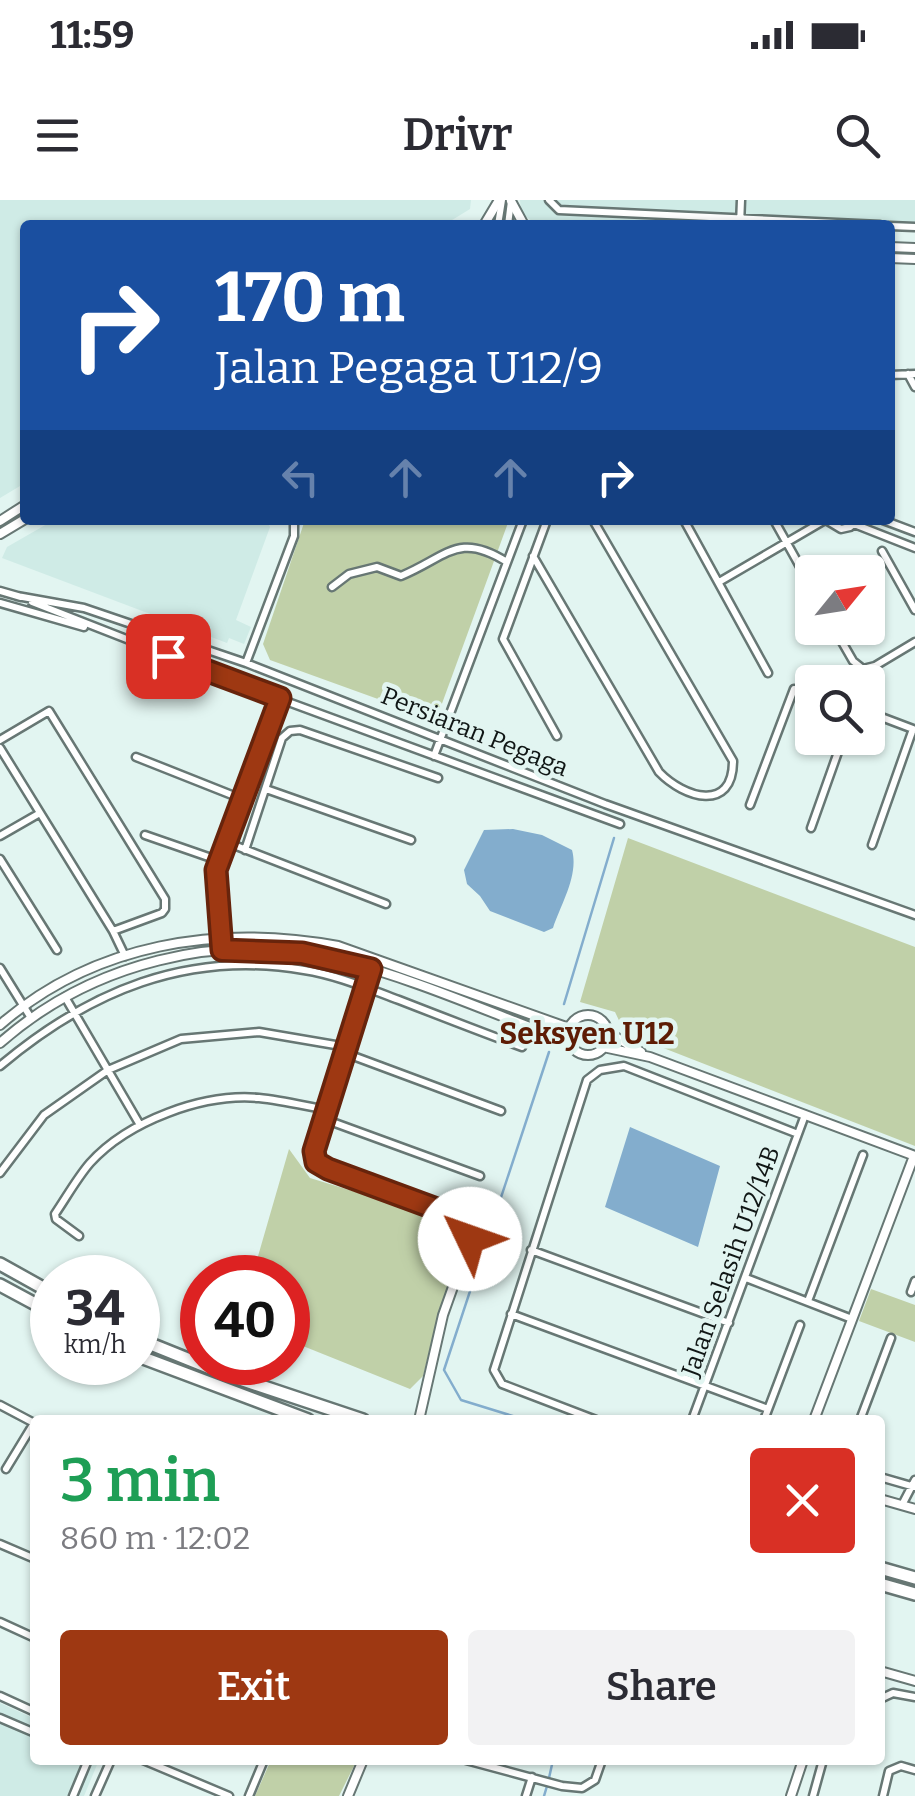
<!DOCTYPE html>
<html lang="en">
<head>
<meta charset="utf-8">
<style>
  body { margin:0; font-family:Bitter,serif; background:#f2f2f3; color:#2b2b33; height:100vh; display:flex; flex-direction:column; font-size:38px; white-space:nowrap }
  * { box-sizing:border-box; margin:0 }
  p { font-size:32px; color:#7c7c81 }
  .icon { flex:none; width:55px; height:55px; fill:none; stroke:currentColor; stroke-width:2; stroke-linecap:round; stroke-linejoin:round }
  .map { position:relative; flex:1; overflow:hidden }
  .details { position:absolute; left:30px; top:1215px; width:855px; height:350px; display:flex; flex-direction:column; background:#fff; border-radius:10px; box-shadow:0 2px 8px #0004 }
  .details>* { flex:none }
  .top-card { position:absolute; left:20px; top:20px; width:875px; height:305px; border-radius:10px; box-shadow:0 2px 8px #0004; background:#1a4fa0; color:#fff; overflow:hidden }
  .needle { width:65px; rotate:60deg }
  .controls { position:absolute; left:795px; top:355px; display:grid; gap:20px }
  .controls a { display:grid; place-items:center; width:90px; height:90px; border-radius:10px; background:#fff; box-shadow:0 2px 8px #0004; font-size:50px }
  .speed { position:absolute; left:30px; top:1055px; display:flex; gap:20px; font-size:50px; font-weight:700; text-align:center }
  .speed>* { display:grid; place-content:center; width:130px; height:130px; border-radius:50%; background:#fff; box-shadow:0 2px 8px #0004; line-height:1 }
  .speed small { font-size:25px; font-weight:400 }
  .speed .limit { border:15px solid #d22; background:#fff; color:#111 }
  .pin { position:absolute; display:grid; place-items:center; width:85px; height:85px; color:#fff; margin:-42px; border-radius:20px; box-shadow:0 5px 15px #0006 }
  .me { position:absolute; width:110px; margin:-55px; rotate:312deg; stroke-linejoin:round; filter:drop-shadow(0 0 8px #0008) }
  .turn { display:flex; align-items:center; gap:35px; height:210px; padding:0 30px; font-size:45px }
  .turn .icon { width:130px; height:130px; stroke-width:2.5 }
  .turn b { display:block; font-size:70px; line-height:85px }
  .lanes { display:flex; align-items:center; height:95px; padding:0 30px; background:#0003; justify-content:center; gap:50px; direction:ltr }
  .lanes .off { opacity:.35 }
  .round { display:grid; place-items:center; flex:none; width:105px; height:105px; border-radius:10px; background:#f2f2f3 }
  .summary { display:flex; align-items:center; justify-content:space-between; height:170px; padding:0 30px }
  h1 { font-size:60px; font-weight:600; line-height:75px; color:#1e9e55 }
  .button { display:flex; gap:20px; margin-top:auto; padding:20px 30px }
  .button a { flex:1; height:115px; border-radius:10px; background:#9e3812; color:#fff; font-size:40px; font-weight:600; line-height:115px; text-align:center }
  .button a+a { background:#f2f2f3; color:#2b2b33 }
  .status { display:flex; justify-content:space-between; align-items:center; height:70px; padding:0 50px; background:#fff; direction:ltr }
  .status svg { height:28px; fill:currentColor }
  header { display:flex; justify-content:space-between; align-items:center; height:130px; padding:0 30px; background:#fff; font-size:45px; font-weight:600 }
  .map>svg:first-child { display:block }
  .built { fill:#cfebe6 }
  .green { fill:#c0d0a8 }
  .water { fill:#83adcd }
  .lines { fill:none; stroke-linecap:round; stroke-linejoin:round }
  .stream { stroke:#83adcd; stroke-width:2.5 }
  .minor-casing { stroke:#677774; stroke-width:11 }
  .tertiary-casing { stroke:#677774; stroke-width:12 }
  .motorway-casing { stroke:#677774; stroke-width:16 }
  .minor { stroke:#fff; stroke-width:6 }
  .tertiary { stroke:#fff; stroke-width:8 }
  .motorway { stroke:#fff; stroke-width:11 }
  .route-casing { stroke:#67240c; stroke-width:25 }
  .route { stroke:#9e3812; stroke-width:18 }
  .labels { text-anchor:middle; stroke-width:9; stroke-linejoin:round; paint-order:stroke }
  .street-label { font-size:25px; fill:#101615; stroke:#e2f5f1 }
  .quarter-label { font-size:30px; font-weight:bold; fill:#5d1c05; stroke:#e2f5f1 }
</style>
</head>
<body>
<div class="status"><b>11:59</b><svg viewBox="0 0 49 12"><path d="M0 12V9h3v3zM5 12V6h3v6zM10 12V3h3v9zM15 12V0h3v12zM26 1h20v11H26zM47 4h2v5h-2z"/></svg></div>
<header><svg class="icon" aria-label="menu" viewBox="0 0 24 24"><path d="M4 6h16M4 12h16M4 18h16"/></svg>Drivr<svg class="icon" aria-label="search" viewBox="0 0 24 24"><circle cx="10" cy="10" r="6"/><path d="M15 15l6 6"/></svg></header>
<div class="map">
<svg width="915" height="1596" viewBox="0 0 915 1596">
  <rect width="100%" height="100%" fill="#e2f5f1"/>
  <path class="built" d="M0,0H471L470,9L444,25H25V283L0,298Z
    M520,0H915V32H890V25H675L532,21L521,13Z
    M54,320H266L270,327L236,420L251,427L244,444L229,438L227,443L2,358L7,347Z
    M0,1503L35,1519V1560H99L84,1596H0Z"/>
  <path class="green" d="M305,320H509L436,520L270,460L263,444Z
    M628,638L915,747V946L625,833L615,812L580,802Z
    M289,949L310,978L457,1023L464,1029L465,1038L438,1116L423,1176L410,1189L288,1140V1078L252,1077Z
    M871,1089L915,1105V1142L859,1121Z
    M271,1560H357L339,1596H255Z"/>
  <path class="water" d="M513,629L542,635L572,650C579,675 561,704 553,728L544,732L490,711L480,696L467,684L464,670L484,630Z
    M630,927L720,966L698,1047L605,1007Z"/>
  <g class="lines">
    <path class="stream" d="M564,804L614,638
      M526,1220L461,1200L444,1170L549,852
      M549,1578L553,1560
      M544,1596L547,1586"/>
    <g class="minor-casing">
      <path id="minor" d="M549,0L559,10L880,25
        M498,25L502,0
        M508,25L511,1
        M740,25L741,0
        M890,26L915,27
        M908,174L915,187
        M890,175L915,174
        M547,320L503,439L557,536
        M684,320L768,473
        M774,320L812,388
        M826,320L841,329L850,327L858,320
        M883,320L915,332
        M854,324L915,348
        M882,351L915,410
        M533,356L659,572C684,598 733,613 733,561L593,320
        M719,382L825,320
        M332,387L349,374L377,367L401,376C447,357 458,331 507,362
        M0,391L21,397
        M17,396L84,408L246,463L605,604L915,715
        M32,402L280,499L620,624
        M0,403L84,427
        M834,428L853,461L863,469L875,466L915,442
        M246,463L294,336V320
        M868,512L913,529
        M0,540L49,511L165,699V709L162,713L113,731
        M0,548L113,731L125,756
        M434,556L523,320
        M136,557L242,599
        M266,589L411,640
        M750,605L794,489L812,494
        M811,628L843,538
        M145,635L220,661
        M0,636L40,613
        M226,642L386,704
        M872,645L913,529
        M245,650L282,538L290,531L300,530L438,578
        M0,659L57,750
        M222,749L217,670L280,499
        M0,768L31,818
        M65,797L140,925
        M345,853L501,911
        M0,866C89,791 187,750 304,770C337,775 369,789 399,800C440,816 481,832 522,847
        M324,919L480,976
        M0,973L44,915L108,870L181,839L259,832L347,847
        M79,1036L56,1019L55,1014C66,998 77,978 90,963C128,921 203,893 259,898C281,900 305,906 327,910
        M531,1050L729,1123
        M746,1078L852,1119
        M911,1092L915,1081
        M808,1101L863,955
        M511,1114L768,1209
        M0,1205L34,1223
        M596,1220L502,1184L494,1170L587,880L600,870L624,866L798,934
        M692,1220L805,915
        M764,1220L800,1125
        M860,1220L891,1138
        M6,1269L34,1223
        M880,1277L915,1287
        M902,1305L915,1280
        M0,1344L35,1359
        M0,1422L35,1438
        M0,1496L35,1512
        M880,1499L893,1493L915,1497
        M0,1518L35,1533
        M143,1560L229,1596
        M466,1560L562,1586L582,1588L595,1580L602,1560
        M73,1596L88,1560
        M95,1596L111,1560
        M249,1596L264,1560
        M526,1596L532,1577
        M813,1596L823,1560
        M883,1596L889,1571L901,1566L915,1570"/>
    </g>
    <g class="tertiary-casing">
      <path id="tertiary" d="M511,1L524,25
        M484,25L499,0
        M890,47L915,48
        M890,58L915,59
        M0,321L25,305
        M0,334L25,319
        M371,769L314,951L316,962L322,966L461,1018L469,1026L470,1039L443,1115L419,1220
        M568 835a20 20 0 1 1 40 0a20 20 0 1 1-40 0Z
        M0,825C94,743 219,724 338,746L569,828
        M607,832L641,852
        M0,843C91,763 219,731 337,759C416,779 493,814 569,842
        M603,847L650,857L915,956
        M814,1220L914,956
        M880,1299L915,1309
        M880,1471L915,1481
        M348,1596L363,1560
        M791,1596L803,1560"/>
    </g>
    <g class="motorway-casing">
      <path id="motorway" d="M0,1064L52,1093
        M0,1085L52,1113
        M138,1139L225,1174L363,1220
        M138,1156L308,1220
        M880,1368L915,1378
        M880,1384L915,1394"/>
    </g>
    <use href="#minor" class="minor"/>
    <use href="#tertiary" class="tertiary"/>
    <use href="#motorway" class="motorway"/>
  </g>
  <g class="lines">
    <g class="route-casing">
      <path id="route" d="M168,456L280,498L216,670L222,750L302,753L371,769L314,951L316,962L328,969L461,1018L469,1026L470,1039"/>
    </g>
    <use href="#route" class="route"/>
  </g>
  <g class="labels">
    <g class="street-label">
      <text transform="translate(475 531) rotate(22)" y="9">Persiaran Pegaga</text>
      <text transform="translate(730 1061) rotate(-70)" y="9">Jalan Selasih U12/14B</text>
    </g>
    <g class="quarter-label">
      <text x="587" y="844">Seksyen U12</text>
    </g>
  </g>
</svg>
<div class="controls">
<a><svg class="needle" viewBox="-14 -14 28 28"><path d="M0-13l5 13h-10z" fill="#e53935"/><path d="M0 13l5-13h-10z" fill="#7c7c81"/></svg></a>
<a><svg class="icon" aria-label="search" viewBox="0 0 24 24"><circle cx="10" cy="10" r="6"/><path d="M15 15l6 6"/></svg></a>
</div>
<div class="speed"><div>34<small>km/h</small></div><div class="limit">40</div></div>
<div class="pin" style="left:168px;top:456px;background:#d93025"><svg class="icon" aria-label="arrive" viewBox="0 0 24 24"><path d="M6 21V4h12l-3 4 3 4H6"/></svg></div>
<svg class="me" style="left:470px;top:1039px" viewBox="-20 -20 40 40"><circle r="19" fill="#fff"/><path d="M0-13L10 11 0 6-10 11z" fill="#9e3812"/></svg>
<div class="top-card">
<div class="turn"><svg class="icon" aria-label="right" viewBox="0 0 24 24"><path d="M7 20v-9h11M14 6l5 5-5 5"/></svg><div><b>170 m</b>Jalan Pegaga U12/9</div></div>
<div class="lanes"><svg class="icon off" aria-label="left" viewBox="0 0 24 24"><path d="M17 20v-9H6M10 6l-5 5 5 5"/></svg><svg class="icon off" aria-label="ahead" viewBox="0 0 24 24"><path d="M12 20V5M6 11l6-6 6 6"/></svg><svg class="icon off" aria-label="ahead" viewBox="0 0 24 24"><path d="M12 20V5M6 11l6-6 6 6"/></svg><svg class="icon" aria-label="right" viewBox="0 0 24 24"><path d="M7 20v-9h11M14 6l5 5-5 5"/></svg></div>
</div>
<section class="details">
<div class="summary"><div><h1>3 min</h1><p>860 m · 12:02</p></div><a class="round" style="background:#d93025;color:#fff"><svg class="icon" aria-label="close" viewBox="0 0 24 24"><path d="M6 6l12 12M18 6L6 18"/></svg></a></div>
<div class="button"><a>Exit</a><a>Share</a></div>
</section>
</div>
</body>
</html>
